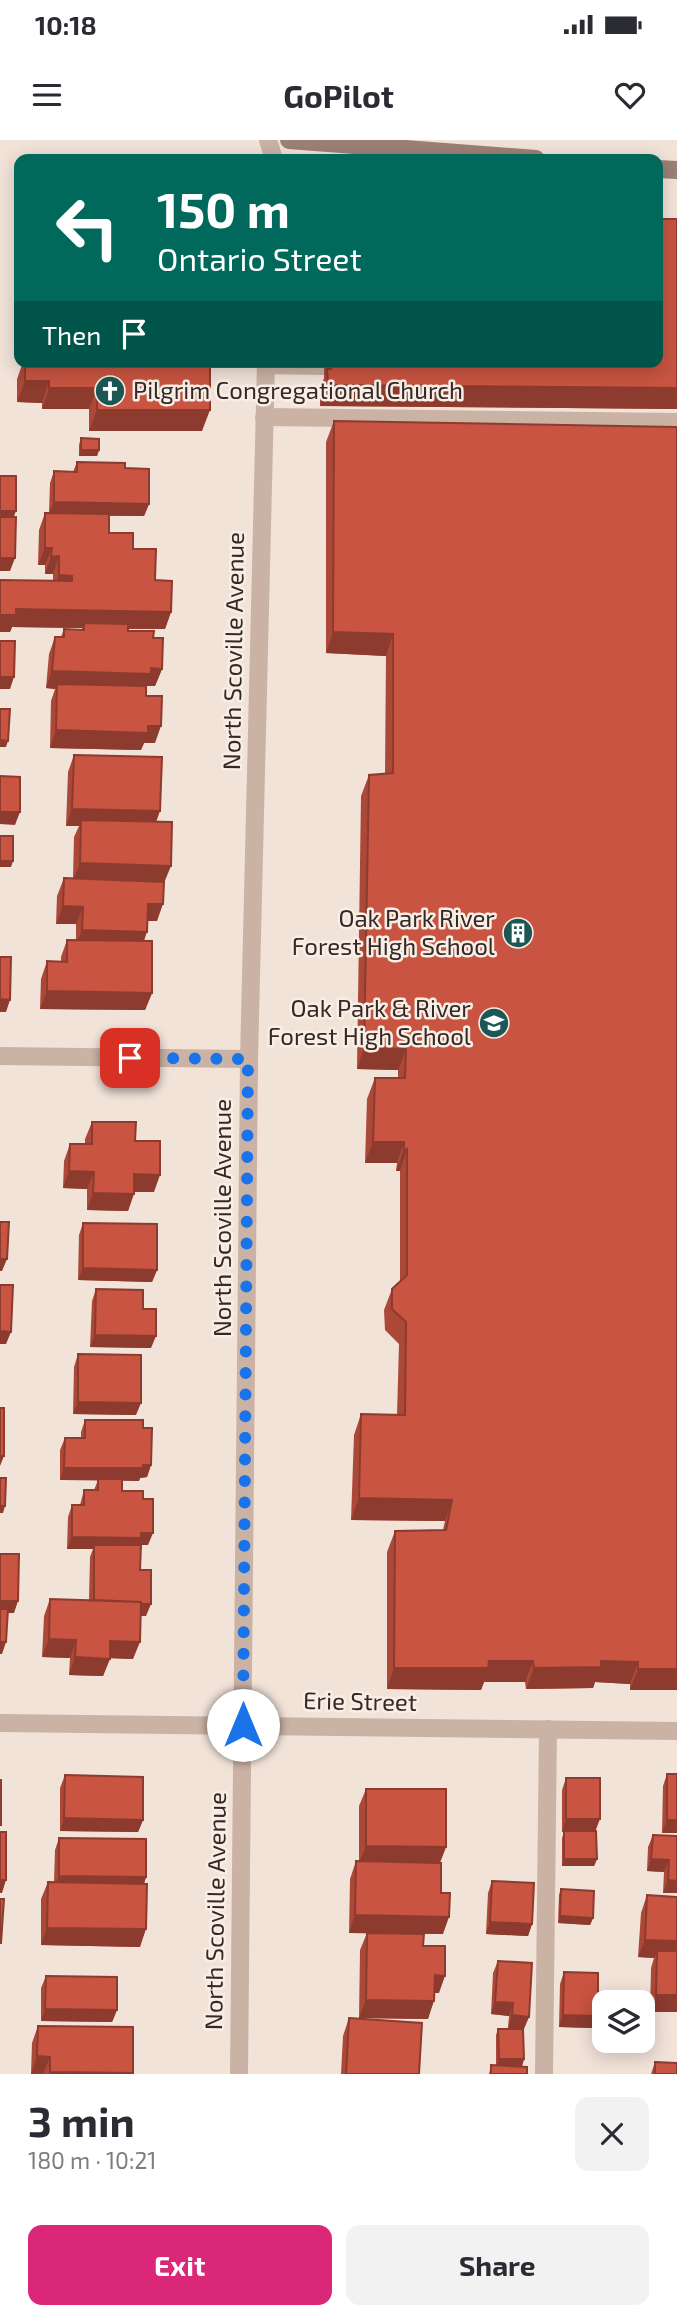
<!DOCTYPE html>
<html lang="en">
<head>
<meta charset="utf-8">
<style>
  body { margin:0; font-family:"Exo 2",sans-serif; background:#f2f2f3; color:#2b2b33; height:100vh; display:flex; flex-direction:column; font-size:26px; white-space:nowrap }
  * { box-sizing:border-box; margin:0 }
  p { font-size:23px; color:#7c7c81 }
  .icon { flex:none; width:38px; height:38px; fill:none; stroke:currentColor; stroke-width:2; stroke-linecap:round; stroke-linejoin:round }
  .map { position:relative; height:1934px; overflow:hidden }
  .panel { display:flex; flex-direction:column; background:#fff; flex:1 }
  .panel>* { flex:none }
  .top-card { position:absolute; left:14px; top:14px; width:649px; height:214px; border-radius:14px; box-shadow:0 4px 18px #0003; background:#00695c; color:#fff; overflow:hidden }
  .buttons { position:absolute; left:592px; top:1850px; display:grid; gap:14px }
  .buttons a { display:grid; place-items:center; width:63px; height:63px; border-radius:14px; background:#fff; box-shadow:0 4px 18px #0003; font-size:35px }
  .pin { position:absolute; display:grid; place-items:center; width:60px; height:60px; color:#fff; margin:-30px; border-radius:14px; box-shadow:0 4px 10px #0006 }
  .me { position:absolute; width:77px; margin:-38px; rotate:0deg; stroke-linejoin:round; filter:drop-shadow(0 0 5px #0008) }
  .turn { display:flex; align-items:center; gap:24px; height:147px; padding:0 28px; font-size:32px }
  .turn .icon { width:91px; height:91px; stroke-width:2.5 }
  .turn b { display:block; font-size:49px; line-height:60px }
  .then { display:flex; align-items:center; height:66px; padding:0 28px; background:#0003; gap:14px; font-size:26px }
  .round { display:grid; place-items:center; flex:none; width:74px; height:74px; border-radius:14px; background:#f2f2f3 }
  .headline { display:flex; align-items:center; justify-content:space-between; height:119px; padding:0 28px }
  h1 { font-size:42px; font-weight:700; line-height:52px }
  .primary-button { display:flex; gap:14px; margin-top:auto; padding:14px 28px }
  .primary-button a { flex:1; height:80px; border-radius:14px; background:#db2777; color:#fff; font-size:28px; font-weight:700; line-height:80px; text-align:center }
  .primary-button a+a { background:#f2f2f3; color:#2b2b33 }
  .status { display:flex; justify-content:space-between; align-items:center; height:49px; padding:0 35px; background:#fff; direction:ltr }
  .status svg { height:19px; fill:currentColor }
  header { display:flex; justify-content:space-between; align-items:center; height:91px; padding:0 28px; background:#fff; font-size:32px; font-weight:700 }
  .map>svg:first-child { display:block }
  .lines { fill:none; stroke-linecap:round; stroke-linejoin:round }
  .lane { stroke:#cab2a5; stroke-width:18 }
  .street { stroke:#cab2a5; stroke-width:18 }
  .secondary { stroke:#9d8076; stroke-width:18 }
  .wall { fill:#ac4838 }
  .shaded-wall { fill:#8c3b2e }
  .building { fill:#c85441; stroke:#8c3b2e; stroke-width:2 }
  .route { stroke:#1a73e8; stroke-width:12; stroke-dasharray:0 21.6 }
  .labels { text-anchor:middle; stroke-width:5; stroke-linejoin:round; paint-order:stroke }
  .poi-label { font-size:24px; fill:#352926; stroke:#f9eee5; text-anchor:end }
  .street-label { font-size:24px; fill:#352926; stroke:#f9eee5 }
</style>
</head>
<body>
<div class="status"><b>10:18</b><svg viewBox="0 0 49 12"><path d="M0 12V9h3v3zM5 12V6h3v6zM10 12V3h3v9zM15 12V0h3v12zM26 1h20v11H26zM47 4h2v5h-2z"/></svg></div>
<header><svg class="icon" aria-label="menu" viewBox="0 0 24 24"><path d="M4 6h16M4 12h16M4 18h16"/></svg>GoPilot<svg class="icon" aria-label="heart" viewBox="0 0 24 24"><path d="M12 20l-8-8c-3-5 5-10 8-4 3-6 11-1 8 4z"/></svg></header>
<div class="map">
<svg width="677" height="1934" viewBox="0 0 677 1934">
  <rect width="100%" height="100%" fill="#f2e3d9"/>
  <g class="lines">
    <path class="lane" d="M265,225L324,226
      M264,277L677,282
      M544,1934L548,1589"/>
    <path class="street" d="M268,0L274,19
      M0,916L249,919
      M0,1583L677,1591
      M239,1934L249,919L266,222"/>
    <path class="secondary" d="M289,0L536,19
      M658,29L677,30"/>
  </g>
  <path class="wall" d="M677,79V269L320,266V250L324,238V222H658Z
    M23,222H210L202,291H89V269H42V263L17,262V239Z
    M334,281L677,287V1550H630V1544L595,1542L593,1548L526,1549L525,1542H484L481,1550L387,1549V1412L395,1391L443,1390L445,1381L351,1380L354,1295L361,1274L397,1275L399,1204L385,1190L384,1170L392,1149L400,1142V1031H396L397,1023H365L367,959L375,938H398V930L357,929L361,656L369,635L385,634L386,516L326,513V302Z
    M81,298L99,310L97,316H79V305Z
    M77,322L125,328L149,364L144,376H109V393L133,409L155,440L171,472L165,489H128V491L153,498L162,529L155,546H146V556L155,603H144L141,610L50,608L51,561L55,549L46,548L49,514L55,497H61L64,489H82V488L12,487L10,492H0L53,441V434H45V425H38L39,390L45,373H49L50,343L54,331L73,332Z
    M74,615L156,682L164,743L157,781H147L144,801L152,853L145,870L40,869L41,839L47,821L61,822V817L67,800H76V784H56L57,756L64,738L73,739L74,697L79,686H66L68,632Z
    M92,982L135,1001L154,1052H134L128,1071L87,1070V1049L63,1048L64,1021L70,1004H85V999Z
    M83,1083L157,1130L152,1142L78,1140L79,1095Z
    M96,1149L143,1169L151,1208L90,1207L92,1161Z
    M78,1214L136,1275L73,1274L74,1227Z
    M85,1280L143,1288L151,1325L147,1337L140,1338L139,1341L122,1340V1351L143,1359L148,1405H138L146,1476H140L133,1519L110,1518L103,1536L69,1535L70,1518L42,1517L44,1476L50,1459L89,1460L90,1417L93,1409H67L68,1377L72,1365H80L84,1350H94L98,1340H60V1310L65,1298H81V1292Z
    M667,1634L677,1693H662L663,1646Z
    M65,1635L143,1680L138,1692L60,1691V1648Z
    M566,1638L596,1691L597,1719L594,1726H562V1698L564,1692H562V1650Z
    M366,1649L446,1707L440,1723L443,1794L349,1793L350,1739L356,1721H359V1666Z
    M653,1695L677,1696V1753H663L664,1732L647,1731L648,1707Z
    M59,1698L146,1737L144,1744L140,1807L41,1805V1759L48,1742H54L55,1710Z
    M492,1741L532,1784L528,1796L486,1794L488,1753Z
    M561,1749L593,1778L590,1785L558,1783L559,1755Z
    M647,1755L677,1872H650L651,1828L654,1818L638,1817L641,1773Z
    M367,1793L423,1806L439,1853H434L428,1879L359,1878L360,1810Z
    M498,1821L529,1877L523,1889L524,1919L522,1926H497L527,1934H489L491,1925L496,1926V1895L498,1889H522L508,1888L509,1876L491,1874L493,1833Z
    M564,1832L598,1876L593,1888L559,1887L560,1844Z
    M46,1836L117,1870L112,1882L41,1881V1848Z
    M349,1878L419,1934H341L343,1896Z
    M38,1886L132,1934H31L32,1903Z
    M655,1922L677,1934H651Z"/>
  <path class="shaded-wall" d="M25,241H49L42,263L17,262Z
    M328,245L677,248V269L320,266Z
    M49,248H97L89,269H42Z
    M97,270H210L202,291H89Z
    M81,310H99L97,316H79Z
    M54,362L149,364L144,376L49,374Z
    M0,371H16L11,384H0Z
    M45,408H52L45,425H38Z
    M59,416L53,434H45L51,417Z
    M0,418H15L10,431H0Z
    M59,435L72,436L65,453L53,452Z
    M16,469L171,472L165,489L84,488V483L82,488L12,487L10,492H0V475Z
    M333,492L393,494L386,516L326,513Z
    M151,528L162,529L155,546L57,544L55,549L46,548L52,531Z
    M0,537H14L10,549H0Z
    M148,586H161L155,603H144L141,610L50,608L56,590Z
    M0,600L8,601L6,607H0Z
    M72,669L160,671L154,688L81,680L79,686H66Z
    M0,672H20L15,685L0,684Z
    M0,721H13L11,727H0Z
    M80,723L171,726L164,743L73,741Z
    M148,764H163L157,781H142Z
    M63,766L83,767L76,784H56Z
    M82,790L147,792L141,809L75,807Z
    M47,851L152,853L145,870L40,869Z
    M0,859L10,860L6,872H0Z
    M364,908L406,909L398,930L357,929Z
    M373,1002H404L397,1023H365Z
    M407,1009L400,1031H396L404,1010Z
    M69,1031L94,1032L87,1049L63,1048Z
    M134,1034L160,1035L154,1052H128Z
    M93,1053L134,1054L128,1071L87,1070Z
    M0,1119H7L2,1131H0Z
    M83,1128L157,1130L152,1142L78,1140Z
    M0,1191L11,1192L6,1204H0Z
    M95,1195L156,1196L151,1208L90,1207Z
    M78,1262L141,1263L136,1275L73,1274Z
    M0,1316H4L0,1326Z
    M151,1325L147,1337L140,1338L139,1341L60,1340L64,1328Z
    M359,1358L452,1360L445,1381L351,1380Z
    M0,1366H5L3,1373H0Z
    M141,1393H153L148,1405H94L93,1409H67L72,1397Z
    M0,1461H18L14,1473H0Z
    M94,1463L151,1464L146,1476L89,1475Z
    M49,1499L76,1500L70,1518L42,1517Z
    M110,1501L140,1502L133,1519L104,1518Z
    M0,1502H6L2,1514H0Z
    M75,1517L110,1519L103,1536L69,1535Z
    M489,1521H533L525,1542H484L481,1550L387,1549L394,1528Z
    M601,1521L638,1522L630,1544L595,1542L593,1548L526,1549L534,1528Z
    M638,1529H677V1550H630Z
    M64,1678L143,1680L138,1692L60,1691Z
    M566,1679H600L595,1692H562Z
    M667,1680H677V1693H662Z
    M366,1706L446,1707L439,1724L359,1723Z
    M564,1719H597L594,1726H562Z
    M651,1719L669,1720L664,1732L647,1731Z
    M59,1736L146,1737L142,1749L54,1748Z
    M0,1740H6L2,1753H0Z
    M668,1740L677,1741V1753H663Z
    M355,1775L449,1777L443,1794L349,1793Z
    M560,1776L593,1778L590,1785L558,1783Z
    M490,1782L532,1784L528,1796L486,1794Z
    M47,1788L146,1789L140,1807L41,1805Z
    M645,1800L677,1801V1819L657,1811L654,1818L638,1817Z
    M435,1835L445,1836L439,1853H428Z
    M656,1855H677V1872H650Z
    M366,1860L434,1861L428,1879L359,1878Z
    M495,1862L513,1863L509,1876L491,1874Z
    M45,1869L117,1870L112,1882L41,1881Z
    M512,1875L529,1877L524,1889L508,1888Z
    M563,1875L598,1876L593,1888L559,1887Z
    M37,1916L50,1917L43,1934H31Z
    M499,1919H524L522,1926H496Z
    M50,1932L133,1933L132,1934H49Z"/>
  <path class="building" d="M658,79H677V248L328,245L327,229H331L332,222H658Z
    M25,222H210V270H97V248H49V241H25Z
    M334,281L677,287V1529H638V1522L601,1521V1527L534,1528L533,1521H489L488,1528H394L395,1391L446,1390L452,1360L359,1358L361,1274L405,1275L406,1182L392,1169V1149L407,1135V1009L404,1010V1002H373L375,938H405L406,909L364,908L369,635L393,633V494L333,492Z
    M81,298L99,299V310H81Z
    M77,322L125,323V328L149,329V364L54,362V331L77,332Z
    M0,336H16V371H0Z
    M45,373L109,374V393H133V409H156L155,440L172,441L171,472L16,469V475H0V440L72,441V436L59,435V416L51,417L52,408H45Z
    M0,377H16L15,418H0Z
    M84,483L128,484V491H154L153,498H163L162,529L151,528V534L52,531L55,497H64V489L84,490Z
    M0,501H15L14,537H0Z
    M57,544L146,546V556H162L161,586H148V593L56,590Z
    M0,569H10L8,601L0,600Z
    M74,615L162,617L160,671L72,669Z
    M0,636L20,637V672H0Z
    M81,680L172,682L171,726L80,723Z
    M0,696H13V721H0Z
    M64,738L164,742L163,764H148L147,792L82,790L83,767L63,766Z
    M67,800L152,801V853L47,851V821L67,822Z
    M0,817H11L10,860L0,859Z
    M92,982H136L135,1001H160V1035L134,1034V1054L93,1053L94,1032L69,1031L70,1004H92Z
    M0,1082H9L7,1119H0Z
    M83,1083L157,1084V1130L83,1128Z
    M0,1145H13L11,1192L0,1191Z
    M96,1149L143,1150V1169H156V1196L95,1195Z
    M78,1214L141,1215V1263L78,1262Z
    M0,1268H4V1316H0Z
    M85,1280H143V1288H152L151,1325H143V1328H64L65,1298H85Z
    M0,1338H6L5,1366H0Z
    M98,1339H122V1351H143V1359H153V1393H141V1398L72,1397V1365H84V1350H98Z
    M94,1405H141L140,1430H151V1464H141V1462L94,1460Z
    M0,1414H19L18,1461H0Z
    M50,1459L141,1462L140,1502L110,1501V1519L75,1517L76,1500L49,1499Z
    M0,1469H8L6,1502H0Z
    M667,1634H677V1680H667Z
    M65,1635L143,1637V1680L64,1678Z
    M566,1638H600V1679H566Z
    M0,1640H1V1685H0Z
    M366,1649H446V1707L366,1706Z
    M564,1691H596L597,1719H564Z
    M0,1692H6V1740H0Z
    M653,1695L677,1696V1741L668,1740L669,1720L651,1719Z
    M59,1698L146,1699V1737L59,1736Z
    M356,1721L441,1723V1753H450L449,1777L355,1775Z
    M492,1741L534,1743L532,1784L490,1782Z
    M48,1742L147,1744L146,1789L47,1788Z
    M561,1749L594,1751L593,1778L560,1776Z
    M647,1755L677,1757V1801L645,1800Z
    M0,1759H4L1,1803H0Z
    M367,1793L424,1794L423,1806H445V1836L435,1835L434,1861L366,1860Z
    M657,1811H677V1855H656Z
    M498,1821L532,1823L529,1877L512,1875L513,1863L495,1862Z
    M564,1832L598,1833V1876L563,1875Z
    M46,1836L117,1837V1870L45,1869Z
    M349,1878L422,1883L419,1934H346Z
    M38,1886L133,1887V1933L50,1932V1917L37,1916Z
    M498,1889H523L524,1919H499Z
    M655,1922L677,1923V1934H655Z
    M491,1925L527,1927V1934H491Z"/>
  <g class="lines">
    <path class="route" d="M130,918L248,919L243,1585"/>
  </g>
  <defs>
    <g id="church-disc" transform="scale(1.575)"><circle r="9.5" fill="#1c5755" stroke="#f9eee5"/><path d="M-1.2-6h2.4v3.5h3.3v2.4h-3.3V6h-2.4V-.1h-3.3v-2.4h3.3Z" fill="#fff"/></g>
    <g id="building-disc" transform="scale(1.575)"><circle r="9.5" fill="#1c5755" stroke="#f9eee5"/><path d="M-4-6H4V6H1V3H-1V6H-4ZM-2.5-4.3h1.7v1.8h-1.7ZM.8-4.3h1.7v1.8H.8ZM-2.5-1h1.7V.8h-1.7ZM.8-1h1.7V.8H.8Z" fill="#fff"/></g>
    <g id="school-disc" transform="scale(1.575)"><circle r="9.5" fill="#1c5755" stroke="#f9eee5"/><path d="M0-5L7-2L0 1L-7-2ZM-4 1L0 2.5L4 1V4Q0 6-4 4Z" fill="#fff"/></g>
  </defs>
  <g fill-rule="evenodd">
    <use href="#church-disc" x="110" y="251"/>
    <use href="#building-disc" x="518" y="793"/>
    <use href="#school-disc" x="494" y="883"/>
  </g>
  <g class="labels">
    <g class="poi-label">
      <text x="133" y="259" text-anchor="start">Pilgrim Congregational Church</text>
      <text x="495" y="787">Oak Park River<tspan x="495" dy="28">Forest High School</tspan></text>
      <text x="471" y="877">Oak Park &amp; River<tspan x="471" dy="28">Forest High School</tspan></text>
    </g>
    <g class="street-label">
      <text transform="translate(234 511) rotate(-89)" y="8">North Scoville Avenue</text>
      <text transform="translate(223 1078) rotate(-90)" y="8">North Scoville Avenue</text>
      <text transform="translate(360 1562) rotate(1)" y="8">Erie Street</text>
      <text transform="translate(216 1771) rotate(-89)" y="8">North Scoville Avenue</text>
    </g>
  </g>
</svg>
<div class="buttons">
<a><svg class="icon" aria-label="layers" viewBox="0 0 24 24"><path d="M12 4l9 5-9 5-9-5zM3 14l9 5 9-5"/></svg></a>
</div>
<div class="pin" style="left:130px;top:918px;background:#d93025"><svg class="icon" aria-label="arrive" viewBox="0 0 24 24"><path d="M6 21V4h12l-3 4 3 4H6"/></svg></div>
<svg class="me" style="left:243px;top:1585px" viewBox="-20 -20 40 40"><circle r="19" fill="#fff"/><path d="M0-13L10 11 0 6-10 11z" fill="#1a73e8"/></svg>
<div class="top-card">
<div class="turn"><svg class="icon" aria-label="left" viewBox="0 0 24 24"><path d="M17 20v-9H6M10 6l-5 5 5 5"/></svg><div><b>150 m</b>Ontario Street</div></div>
<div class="then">Then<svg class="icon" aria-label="arrive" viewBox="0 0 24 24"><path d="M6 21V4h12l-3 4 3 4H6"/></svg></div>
</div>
</div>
<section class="panel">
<div class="headline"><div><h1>3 min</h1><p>180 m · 10:21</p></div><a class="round"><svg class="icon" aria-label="close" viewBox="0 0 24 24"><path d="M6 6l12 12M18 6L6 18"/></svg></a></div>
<div class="primary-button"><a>Exit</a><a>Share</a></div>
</section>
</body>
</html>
